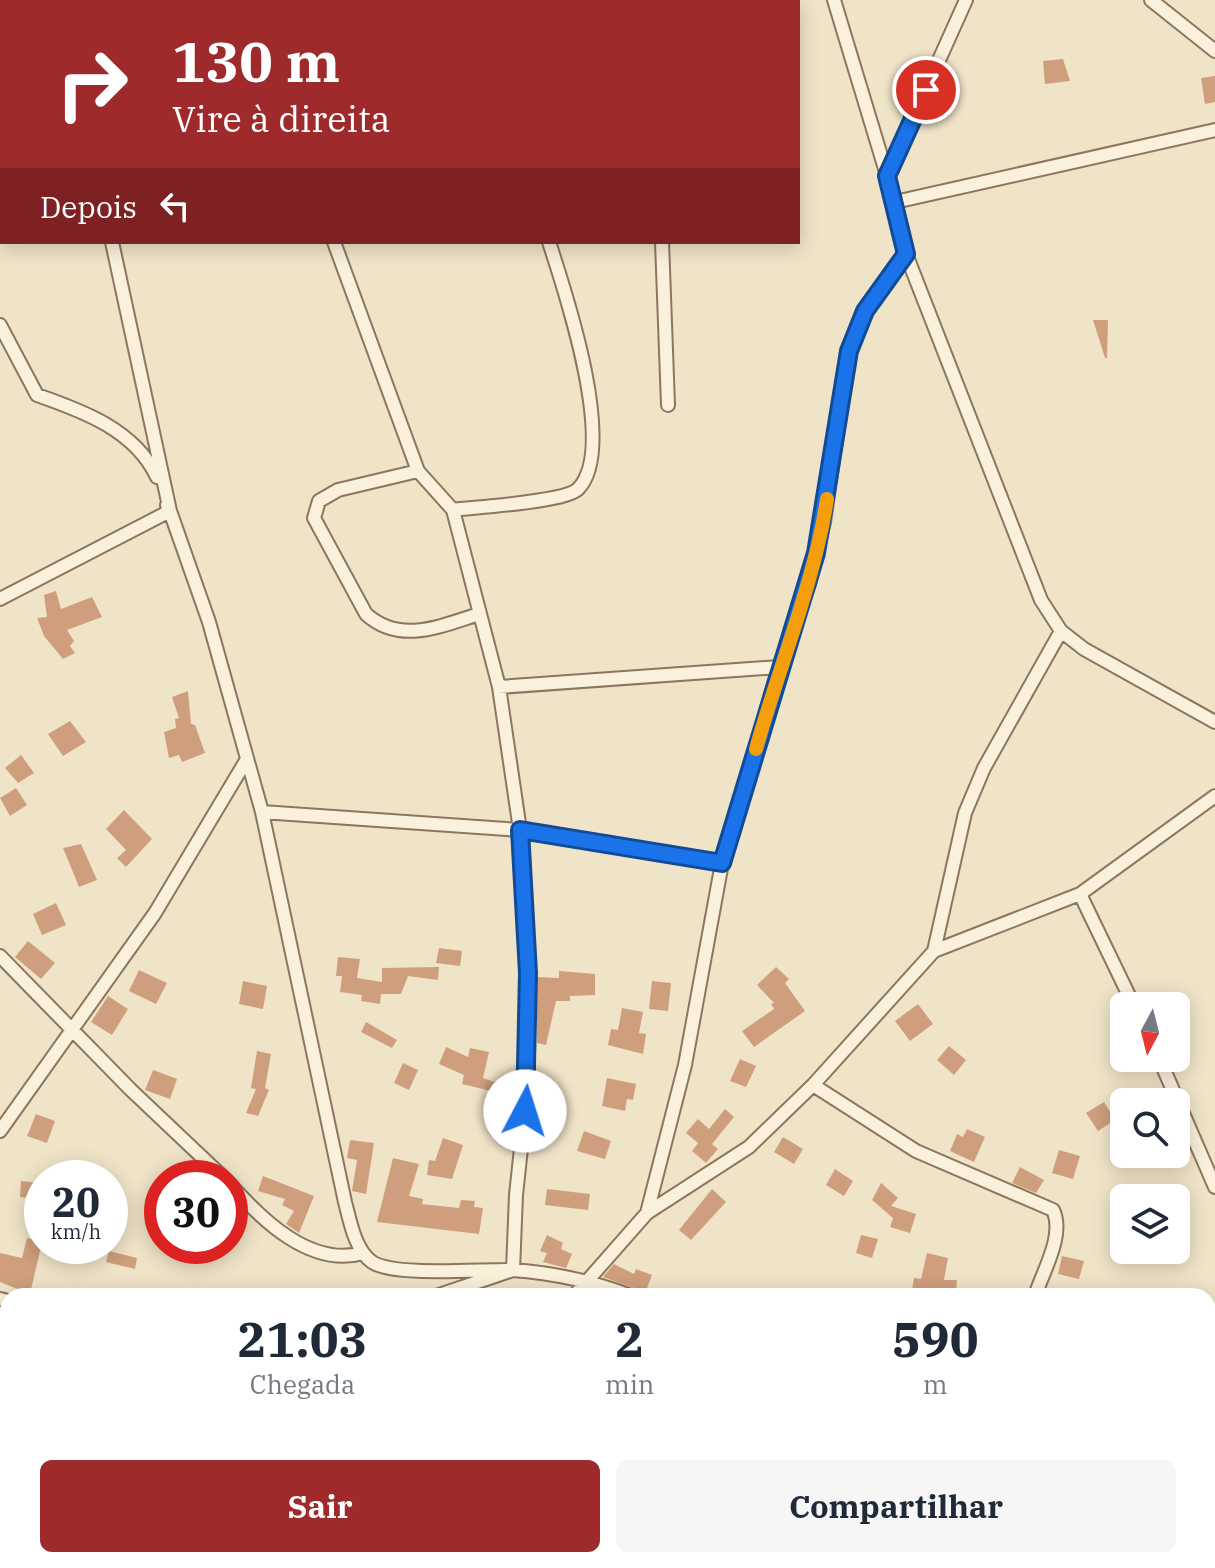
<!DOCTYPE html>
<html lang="pt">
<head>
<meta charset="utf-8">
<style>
  body { margin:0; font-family:"IBM Plex Serif",serif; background:#f6f6f7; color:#1f2937; height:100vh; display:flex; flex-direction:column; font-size:30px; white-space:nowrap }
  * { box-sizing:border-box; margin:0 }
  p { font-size:26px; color:#747a83 }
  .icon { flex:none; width:44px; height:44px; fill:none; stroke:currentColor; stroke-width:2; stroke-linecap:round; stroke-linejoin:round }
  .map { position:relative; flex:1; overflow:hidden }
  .sheet { position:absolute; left:0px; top:1288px; width:1216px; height:280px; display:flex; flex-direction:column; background:#fff; border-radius:24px 24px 0 0; box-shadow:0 4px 20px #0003 }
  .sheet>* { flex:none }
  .top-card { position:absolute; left:0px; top:0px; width:800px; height:244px; box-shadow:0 4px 20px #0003; background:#9e2a2b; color:#fff; overflow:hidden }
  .needle { width:52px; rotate:187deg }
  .buttons { position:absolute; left:1110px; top:992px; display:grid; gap:16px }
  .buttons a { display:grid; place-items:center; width:80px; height:80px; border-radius:12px; background:#fff; box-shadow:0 4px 20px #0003; font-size:40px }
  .speed { position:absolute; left:24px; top:1160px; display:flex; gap:16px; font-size:40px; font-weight:700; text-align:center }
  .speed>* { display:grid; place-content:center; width:104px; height:104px; border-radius:50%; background:#fff; box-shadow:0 4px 20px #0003; line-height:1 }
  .speed small { font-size:20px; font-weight:400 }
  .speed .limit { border:12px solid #d22; background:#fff; color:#111 }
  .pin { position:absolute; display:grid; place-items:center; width:68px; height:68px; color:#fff; margin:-34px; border:4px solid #fff; border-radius:50%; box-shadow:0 2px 8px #0007 }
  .me { position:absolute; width:88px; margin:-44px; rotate:5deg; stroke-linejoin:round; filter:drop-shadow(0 0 6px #0008) }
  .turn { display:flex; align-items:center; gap:28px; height:168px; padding:0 40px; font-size:36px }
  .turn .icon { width:104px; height:104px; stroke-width:2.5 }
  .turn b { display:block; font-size:56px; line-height:68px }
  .then { display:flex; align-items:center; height:76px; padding:0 40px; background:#0003; gap:16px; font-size:30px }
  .eta { display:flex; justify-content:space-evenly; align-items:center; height:136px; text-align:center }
  .eta b { font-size:48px; font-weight:700; line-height:56px }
  .primary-button { display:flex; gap:16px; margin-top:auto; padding:16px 40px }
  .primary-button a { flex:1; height:92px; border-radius:12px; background:#9e2a2b; color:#fff; font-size:32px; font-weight:700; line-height:92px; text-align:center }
  .primary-button a+a { background:#f6f6f7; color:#1f2937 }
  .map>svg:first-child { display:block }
  .building { fill:#cf9f7d }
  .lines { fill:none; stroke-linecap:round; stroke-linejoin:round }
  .minor-casing { stroke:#8d765c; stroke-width:16 }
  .minor { stroke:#faf1dc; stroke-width:12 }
  .route-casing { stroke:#114b97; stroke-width:20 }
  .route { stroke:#1a73e8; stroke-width:14 }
  .slow { stroke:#f59e0b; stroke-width:14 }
</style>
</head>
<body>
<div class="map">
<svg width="1215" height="1568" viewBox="0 0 1215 1568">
  <rect width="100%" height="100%" fill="#f0e4c8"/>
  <path class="building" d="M1063,59L1070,81L1045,84L1043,61Z
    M1215,76V102L1205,104L1201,78Z
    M1093,320H1108L1107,358H1105Z
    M56,591L61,609L92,597L102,617L67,630L74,641L70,646L75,653L63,659L44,636L37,618L47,617L44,595Z
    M188,691L191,724L195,725L205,753L182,762L179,755L169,758L164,732L176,728L175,719L179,718L172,697Z
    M70,721L86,742L63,756L48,734Z
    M21,755L34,773L18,783L5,768Z
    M16,788L27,805L10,816L0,798Z
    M124,810L152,839L126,867L117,858L126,850L106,829Z
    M81,844L97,880L79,887L63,848Z
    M56,903L66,925L42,935L33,914Z
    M28,941L55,963L41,979L15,957Z
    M439,948L462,951L460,966L436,963Z
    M338,957L360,959L357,978L382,982V968L439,967L438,980L408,976L401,994H381L380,1004L361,1001L362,995L340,992L342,976H336Z
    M776,967L789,979L785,983L805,1011L754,1047L742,1031L774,1009L771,1004L774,1003L757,985Z
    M139,970L167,983L156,1004L129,991Z
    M559,971L595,974V995L570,996V1001H556L546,1045L537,1043V977L559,978Z
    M243,981L267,986L263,1009L239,1004Z
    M652,981L671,983L668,1011L649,1009Z
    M108,996L128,1009L112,1035L91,1022Z
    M918,1004L933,1024L910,1041L895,1021Z
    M622,1008L643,1012L639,1033L646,1034L643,1054L608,1045L611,1029L618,1030Z
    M366,1022L397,1040L392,1048L361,1032Z
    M949,1046L966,1060L954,1075L937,1060Z
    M446,1047L468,1057L470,1048L489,1052L483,1078L506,1086L504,1094L462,1084L464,1075L439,1064Z
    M257,1051L271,1054L265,1088L269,1090L258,1116L246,1113L256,1089L251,1088Z
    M740,1059L756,1066L746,1087L730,1081Z
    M403,1063L418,1070L409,1090L394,1083Z
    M153,1070L177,1079L170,1099L145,1090Z
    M607,1078L636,1084L633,1100L627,1099L625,1111L602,1106Z
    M1104,1102L1115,1120L1098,1131L1086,1113Z
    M725,1109L734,1117L712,1144L718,1149L706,1163L692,1151L698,1143L686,1133L698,1119L709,1129Z
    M36,1114L55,1121L47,1143L27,1136Z
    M967,1129L985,1137L974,1162L950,1151L957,1134L963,1137Z
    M584,1131L611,1141L605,1159L577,1151Z
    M783,1137L803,1149L794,1164L774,1152Z
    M443,1138L463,1145L452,1179L427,1175L429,1160L435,1161Z
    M350,1140L374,1143L366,1194L352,1191L357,1160L347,1158Z
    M1059,1150L1080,1156L1073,1179L1052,1173Z
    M393,1158L419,1164L409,1196L423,1199L422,1204L459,1208L461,1200L475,1201L474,1207L483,1208L479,1234L377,1222Z
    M1020,1167L1044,1180L1036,1193L1012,1183Z
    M835,1169L853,1181L844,1196L826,1185Z
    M263,1176L314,1196L299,1233L286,1224L294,1211L282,1205L285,1199L258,1191Z
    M21,1181L42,1183V1199L20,1197Z
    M881,1183L898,1198L891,1206L916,1214L910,1233L890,1227L893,1218L872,1200Z
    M547,1189L590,1194L588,1210L545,1205Z
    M712,1189L726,1202L691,1240L679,1230Z
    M547,1235L563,1243L561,1249L572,1254L566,1268L543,1262L547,1253L540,1251Z
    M861,1235L878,1239L872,1258L856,1253Z
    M27,1238L42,1242L30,1294L0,1282V1253L22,1258Z
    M109,1251L137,1258L135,1269L106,1262Z
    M927,1253L948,1258L944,1280H957L956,1295L911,1296L914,1278L921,1279Z
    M1062,1256L1084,1261L1079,1279L1058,1274Z
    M614,1264L634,1274L636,1269L652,1275L644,1296L634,1288L603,1277Z"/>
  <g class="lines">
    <g class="minor-casing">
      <path id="minor" d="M246,0L247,2
        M458,0L459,2
        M587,0L588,2
        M834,0L895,202L906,254L1041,600L1061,631L1084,649L1215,722
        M1151,0L1215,51
        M530,2L537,0
        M0,19L2,23
        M887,176L966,0
        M895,202L1215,130
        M0,230L2,229
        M112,242L170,511L209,622L262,812L345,1202C350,1221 355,1250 372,1262C394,1277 482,1269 512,1270C554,1273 592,1281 631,1296
        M334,242L418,471L453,510L499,687L520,830L528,973V1083L516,1195L513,1270L436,1296
        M662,242L668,405
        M0,325L37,395C83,411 135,430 157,477
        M418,471L338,490L319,501L314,518L366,614C400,645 441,626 479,614
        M453,510C477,507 565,502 578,489C618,449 565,291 549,242
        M0,599L170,511L167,505
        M499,687L779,667
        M262,812L520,830L722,863
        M1080,894L1134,1006
        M934,951L965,813L984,768L1061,631
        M0,956L131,1090L224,1178
        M1159,1058L1215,1187
        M813,1085L916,1151L1053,1210C1065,1235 1043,1271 1035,1296
        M0,1131L155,913L247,759
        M230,1184C262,1220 311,1268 363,1253
        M647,1213L749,1147L813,1085L934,951L1080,894L1215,796
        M574,1296L647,1213L685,1065L722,863L779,667L809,584L824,522L849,351L865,311L906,254
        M0,1299L8,1301
        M0,1374L8,1354
        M1208,1452L1215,1454
        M0,1489L8,1484
        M521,1560L539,1568
        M395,1568L399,1560
        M779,1568L784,1560
        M994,1568L998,1560"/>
    </g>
    <use href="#minor" class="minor"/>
  </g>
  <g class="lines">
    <g class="route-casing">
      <path id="route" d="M525,1111L528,973L520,830L722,863L816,553L849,351L865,311L906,254L887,176L926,90"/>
    </g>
    <use href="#route" class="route"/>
    <path class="slow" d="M756,749C779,666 814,585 827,499"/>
  </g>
</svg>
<div class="buttons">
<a><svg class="needle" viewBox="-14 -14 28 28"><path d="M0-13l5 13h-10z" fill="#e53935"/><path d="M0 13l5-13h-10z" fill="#747a83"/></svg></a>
<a><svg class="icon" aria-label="search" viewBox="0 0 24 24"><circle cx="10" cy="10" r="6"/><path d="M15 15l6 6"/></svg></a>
<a><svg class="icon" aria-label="layers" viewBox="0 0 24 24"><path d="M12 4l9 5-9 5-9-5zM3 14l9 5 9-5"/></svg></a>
</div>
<div class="speed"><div>20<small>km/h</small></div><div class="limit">30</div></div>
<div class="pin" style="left:926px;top:90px;background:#d93025"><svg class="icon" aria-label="arrive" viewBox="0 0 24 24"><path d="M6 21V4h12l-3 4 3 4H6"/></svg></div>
<svg class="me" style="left:525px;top:1111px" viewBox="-20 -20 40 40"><circle r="19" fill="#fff"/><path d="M0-13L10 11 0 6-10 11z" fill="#1a73e8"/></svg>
<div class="top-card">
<div class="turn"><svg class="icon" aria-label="right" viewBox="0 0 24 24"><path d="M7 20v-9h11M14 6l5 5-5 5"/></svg><div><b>130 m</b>Vire à direita</div></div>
<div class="then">Depois<svg class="icon" aria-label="left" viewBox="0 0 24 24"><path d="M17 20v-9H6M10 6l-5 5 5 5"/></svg></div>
</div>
<section class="sheet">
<div class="eta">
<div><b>21:03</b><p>Chegada</p></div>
<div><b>2</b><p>min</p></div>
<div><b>590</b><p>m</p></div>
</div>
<div class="primary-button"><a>Sair</a><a>Compartilhar</a></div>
</section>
</div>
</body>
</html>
